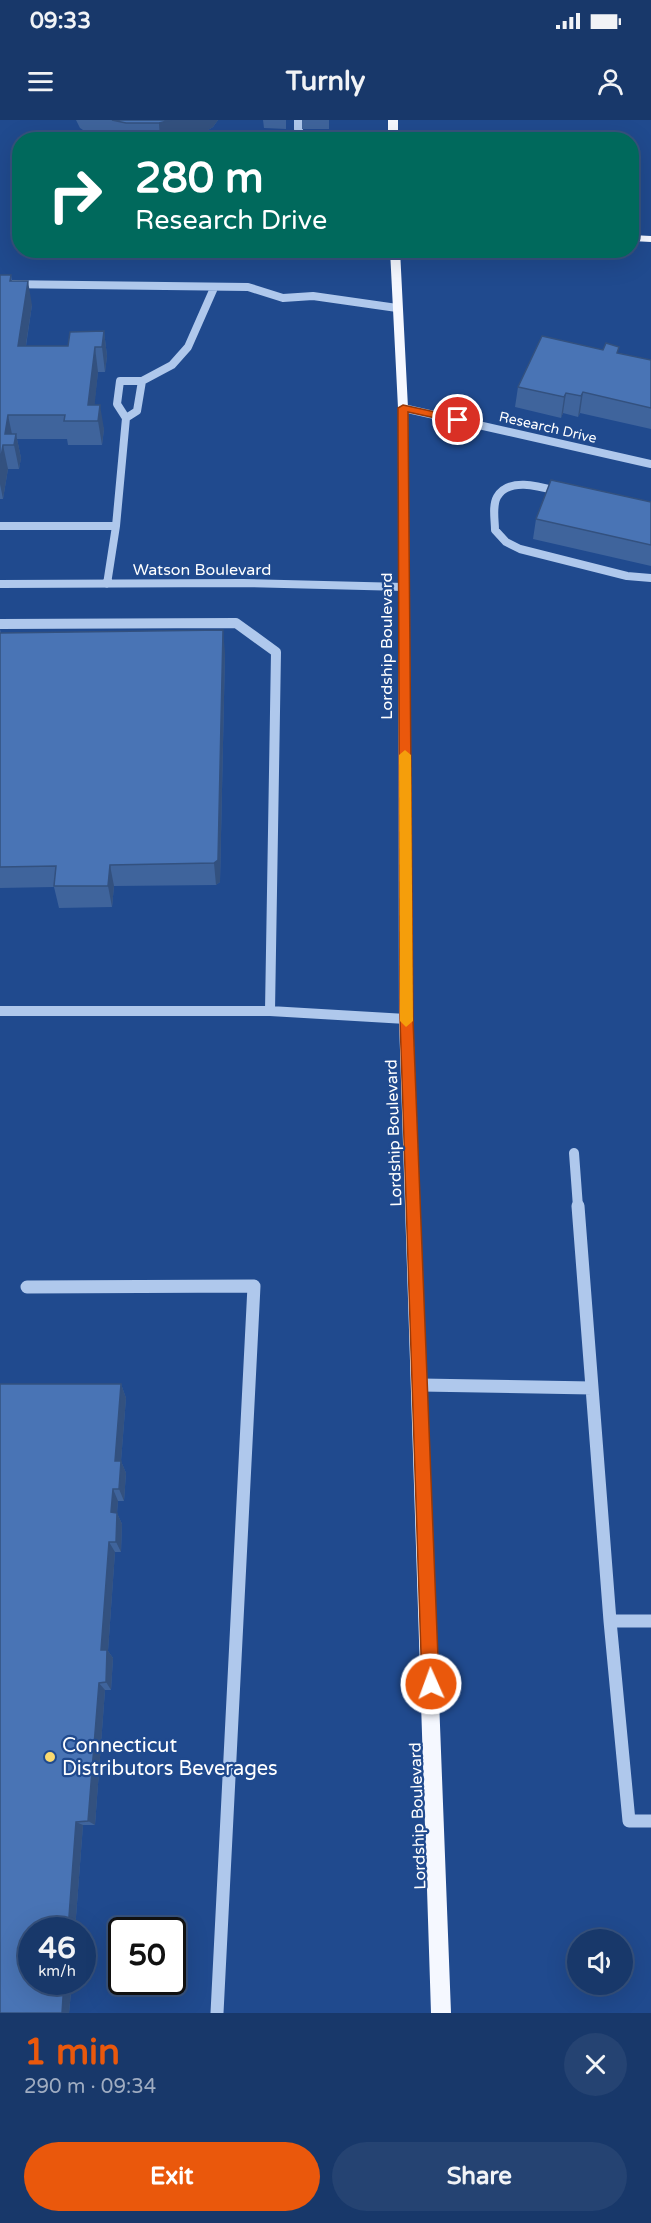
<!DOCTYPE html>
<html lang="en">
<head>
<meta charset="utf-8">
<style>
  body { margin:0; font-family:"Varela Round",sans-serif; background:#254372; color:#f1f3f6; height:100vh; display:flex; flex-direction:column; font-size:22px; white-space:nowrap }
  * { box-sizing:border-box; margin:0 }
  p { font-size:20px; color:#9facc1 }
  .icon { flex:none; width:33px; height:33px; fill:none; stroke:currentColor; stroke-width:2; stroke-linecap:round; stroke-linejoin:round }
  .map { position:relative; height:1893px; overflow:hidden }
  .sheet { display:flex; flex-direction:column; background:#18386a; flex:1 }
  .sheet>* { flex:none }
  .top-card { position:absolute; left:12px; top:12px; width:627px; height:126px; border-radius:24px; box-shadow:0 6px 24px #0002,0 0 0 2px #36527e; background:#00695c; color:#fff; overflow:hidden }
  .fabs { position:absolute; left:567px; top:1809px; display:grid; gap:12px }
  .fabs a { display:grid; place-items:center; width:66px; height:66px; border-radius:50%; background:#18386a; box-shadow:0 6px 24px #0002,0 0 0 2px #36527e; font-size:30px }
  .speed { position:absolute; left:18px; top:1797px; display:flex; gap:12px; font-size:30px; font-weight:700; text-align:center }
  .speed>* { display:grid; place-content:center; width:78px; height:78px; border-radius:50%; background:#18386a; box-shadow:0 6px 24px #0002,0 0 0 2px #36527e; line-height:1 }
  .speed small { font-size:15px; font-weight:400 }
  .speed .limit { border:3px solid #111; border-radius:9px; background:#fff; color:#111 }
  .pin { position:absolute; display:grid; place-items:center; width:51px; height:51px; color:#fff; margin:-26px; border:3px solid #fff; border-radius:50%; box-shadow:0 2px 6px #0007 }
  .me { position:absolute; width:66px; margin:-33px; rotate:358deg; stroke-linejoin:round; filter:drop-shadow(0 0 4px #0008) }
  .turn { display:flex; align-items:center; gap:21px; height:126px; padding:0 24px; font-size:27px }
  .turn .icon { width:78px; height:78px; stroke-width:2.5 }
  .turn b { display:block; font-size:42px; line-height:51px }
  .round { display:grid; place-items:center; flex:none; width:63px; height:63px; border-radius:32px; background:#254372 }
  .headline { display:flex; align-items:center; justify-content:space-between; height:102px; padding:0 24px }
  h1 { font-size:36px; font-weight:700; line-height:45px; color:#ea580c }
  .cta { display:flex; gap:12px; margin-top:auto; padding:12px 24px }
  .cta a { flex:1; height:69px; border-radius:36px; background:#ea580c; color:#fff; font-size:24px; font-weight:700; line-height:69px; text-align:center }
  .cta a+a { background:#254372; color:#f1f3f6 }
  .status { display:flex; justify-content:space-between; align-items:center; height:42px; padding:0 30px; background:#18386a; direction:ltr }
  .status svg { height:16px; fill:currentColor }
  header { display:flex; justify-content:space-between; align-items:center; height:78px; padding:0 24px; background:#18386a; font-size:27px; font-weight:700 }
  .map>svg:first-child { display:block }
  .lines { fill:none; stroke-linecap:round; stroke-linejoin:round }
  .minor-far2 { stroke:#afc8ec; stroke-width:8 }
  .minor-far1 { stroke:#afc8ec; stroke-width:10 }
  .minor { stroke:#afc8ec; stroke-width:13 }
  .major { fill:#f5f8ff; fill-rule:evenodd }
  .wall { fill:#3f649c }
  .shaded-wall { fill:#33517f }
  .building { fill:#4974b5; stroke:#33517f; stroke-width:1.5 }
  .route { fill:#ea580c; stroke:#983908; stroke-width:1.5 }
  .slow { fill:#f59e0b }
  .poi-dot { fill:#fad970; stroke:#204a8e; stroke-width:2 }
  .labels { text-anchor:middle; stroke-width:4.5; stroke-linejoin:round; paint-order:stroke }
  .far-street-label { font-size:14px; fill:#fff; stroke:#204a8e }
  .street-label { font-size:16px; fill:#fff; stroke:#204a8e }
  .near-poi-label { font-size:20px; fill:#fff; stroke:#204a8e; text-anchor:start }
</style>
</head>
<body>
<div class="status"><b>09:33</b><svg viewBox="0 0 49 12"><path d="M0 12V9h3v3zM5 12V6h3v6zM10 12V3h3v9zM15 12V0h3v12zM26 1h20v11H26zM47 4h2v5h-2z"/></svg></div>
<header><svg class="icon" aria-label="menu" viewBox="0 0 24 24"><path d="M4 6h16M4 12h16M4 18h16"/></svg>Turnly<svg class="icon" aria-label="person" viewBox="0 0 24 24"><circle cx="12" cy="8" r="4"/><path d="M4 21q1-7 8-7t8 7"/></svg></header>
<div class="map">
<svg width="651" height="1893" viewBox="0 0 651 1893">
  <rect width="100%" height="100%" fill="#204a8e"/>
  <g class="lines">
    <path class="minor-far2" d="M298,0V9L304,20
      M0,164L248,167L283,178L313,176L397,188
      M120,261H142L137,291L126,298L117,284Z
      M142,261L172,245L188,227L214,168
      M403,288L651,344
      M560,372C542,367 509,356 497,377C492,386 495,400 495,410L506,422L520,429L627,456L651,458
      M0,406H116
      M0,464L243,463L404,467
      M107,464L116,406L126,298"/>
    <path class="minor-far1" d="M0,504L236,503L276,532L270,891
      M0,891H270L406,899
      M574,1033L578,1087"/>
    <path class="minor" d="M578,1086L610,1501L629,1701H651
      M27,1167L254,1166L217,1893
      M421,1265L592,1268
      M610,1501H651"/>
    <path class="major" d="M388,0H398V20H388Z
      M632,115L651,116V122L632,121Z
      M390,130H400L408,288L413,899L451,1893H431L399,899L398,288Z"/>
  </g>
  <path class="wall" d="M76,0H218L213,7L192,20H98L80,8Z
    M263,0H286V9L264,8Z
    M302,0H329V9H302Z
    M0,155H11L12,161L32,185L26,226H68L104,211L107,236L105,252H98L94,285L104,309L102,325H68L67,319H17L21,338L19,349H8L3,379H0Z
    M618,233L651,240V309L580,293L578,297L563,293L561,298L515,287L518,267Z
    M651,382V446L533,419L536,399Z
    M0,509L1,513L225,533L220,762L216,765L114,766L112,787L59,788L54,767L0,768Z
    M121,1264L126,1278L121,1341L126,1353L124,1381H118L117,1393L122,1404L121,1432H115L108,1531L113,1538L111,1570H105L95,1705H83L75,1810H32V1862H72L69,1893H0Z"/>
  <path class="shaded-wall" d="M171,0H218L213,7L192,20H160L159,3Z
    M28,161L32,185L22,250L18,226Z
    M104,211L107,236L105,252L102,227Z
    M95,227L98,252L93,301L88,285Z
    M583,272L580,293L578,297L581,276Z
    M566,273L563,293L561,298L564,277Z
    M100,285L104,309L102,325L98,301Z
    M8,295L13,319L5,314Z
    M16,314L21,338L19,349L14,325Z
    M3,325L8,349L3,379L0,364V343Z
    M223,510L225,533L220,762L216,765L214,743Z
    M110,745L114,766L112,787L108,766Z
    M121,1264L126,1278L121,1341L126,1353L124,1381L119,1369L115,1341Z
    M113,1369L118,1381L117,1393L122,1404L121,1432L116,1422L111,1392Z
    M109,1422L115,1432L108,1531L113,1538L111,1570L106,1562L101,1530Z
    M99,1563L105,1570L95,1705L88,1701Z
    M76,1702L83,1705L75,1810H68Z
    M64,1862H72L69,1893H62Z"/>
  <path class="building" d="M112,0H171L159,3H126Z
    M0,155H11L10,161H28L18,226H68L70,212L104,211L102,227H95L88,285H100L98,301H64L65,295H8L5,314H16L14,325H3L0,343Z
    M542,216L603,230L606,223L619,227L617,233L651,240V288L583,272L581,276L566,273L564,277L518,267Z
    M551,360L651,382V425L536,399Z
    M223,510L218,740L214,743L110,745L108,766H54L56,746L0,747V513Z
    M0,1264H121L115,1341H121L119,1369H113L111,1392L117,1393L116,1422H109L101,1530H107L106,1562L99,1563L88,1701L76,1702L68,1810H32V1862H64L62,1893H0Z"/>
  <path class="route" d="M403,285L458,297L463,300L458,303L408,292L413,899L439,1564L437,1570L431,1573L425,1570L422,1564L400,899L398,288Z"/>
  <path class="slow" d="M405,630L411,635L413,901L406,907L400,901L399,635Z"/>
  <circle class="poi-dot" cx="50" cy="1637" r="6"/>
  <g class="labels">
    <g class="far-street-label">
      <text transform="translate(548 307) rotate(13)" y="5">Research Drive</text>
    </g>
    <g class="street-label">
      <text x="202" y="455">Watson Boulevard</text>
      <text transform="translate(386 526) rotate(-90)" y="6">Lordship Boulevard</text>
      <text transform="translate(393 1013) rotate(-92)" y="6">Lordship Boulevard</text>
      <text transform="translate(417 1696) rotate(-92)" y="6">Lordship Boulevard</text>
    </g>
    <g class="near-poi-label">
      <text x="62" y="1632">Connecticut<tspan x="62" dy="23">Distributors Beverages</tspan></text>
    </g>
  </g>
</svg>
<div class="fabs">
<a><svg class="icon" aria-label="sound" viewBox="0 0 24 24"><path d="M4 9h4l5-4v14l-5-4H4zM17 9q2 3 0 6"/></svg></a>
</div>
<div class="speed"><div>46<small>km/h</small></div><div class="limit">50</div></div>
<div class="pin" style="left:458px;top:300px;background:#d93025"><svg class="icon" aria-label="arrive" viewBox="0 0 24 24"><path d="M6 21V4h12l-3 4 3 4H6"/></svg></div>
<svg class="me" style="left:431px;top:1564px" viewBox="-20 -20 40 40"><circle r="17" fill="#ea580c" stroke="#fff" stroke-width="3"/><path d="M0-11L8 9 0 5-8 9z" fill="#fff"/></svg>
<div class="top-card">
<div class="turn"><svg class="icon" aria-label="right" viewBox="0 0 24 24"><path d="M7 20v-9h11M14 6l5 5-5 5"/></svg><div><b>280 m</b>Research Drive</div></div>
</div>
</div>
<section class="sheet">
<div class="headline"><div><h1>1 min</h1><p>290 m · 09:34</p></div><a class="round"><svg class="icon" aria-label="close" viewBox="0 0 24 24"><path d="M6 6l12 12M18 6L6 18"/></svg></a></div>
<div class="cta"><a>Exit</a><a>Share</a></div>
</section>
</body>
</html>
